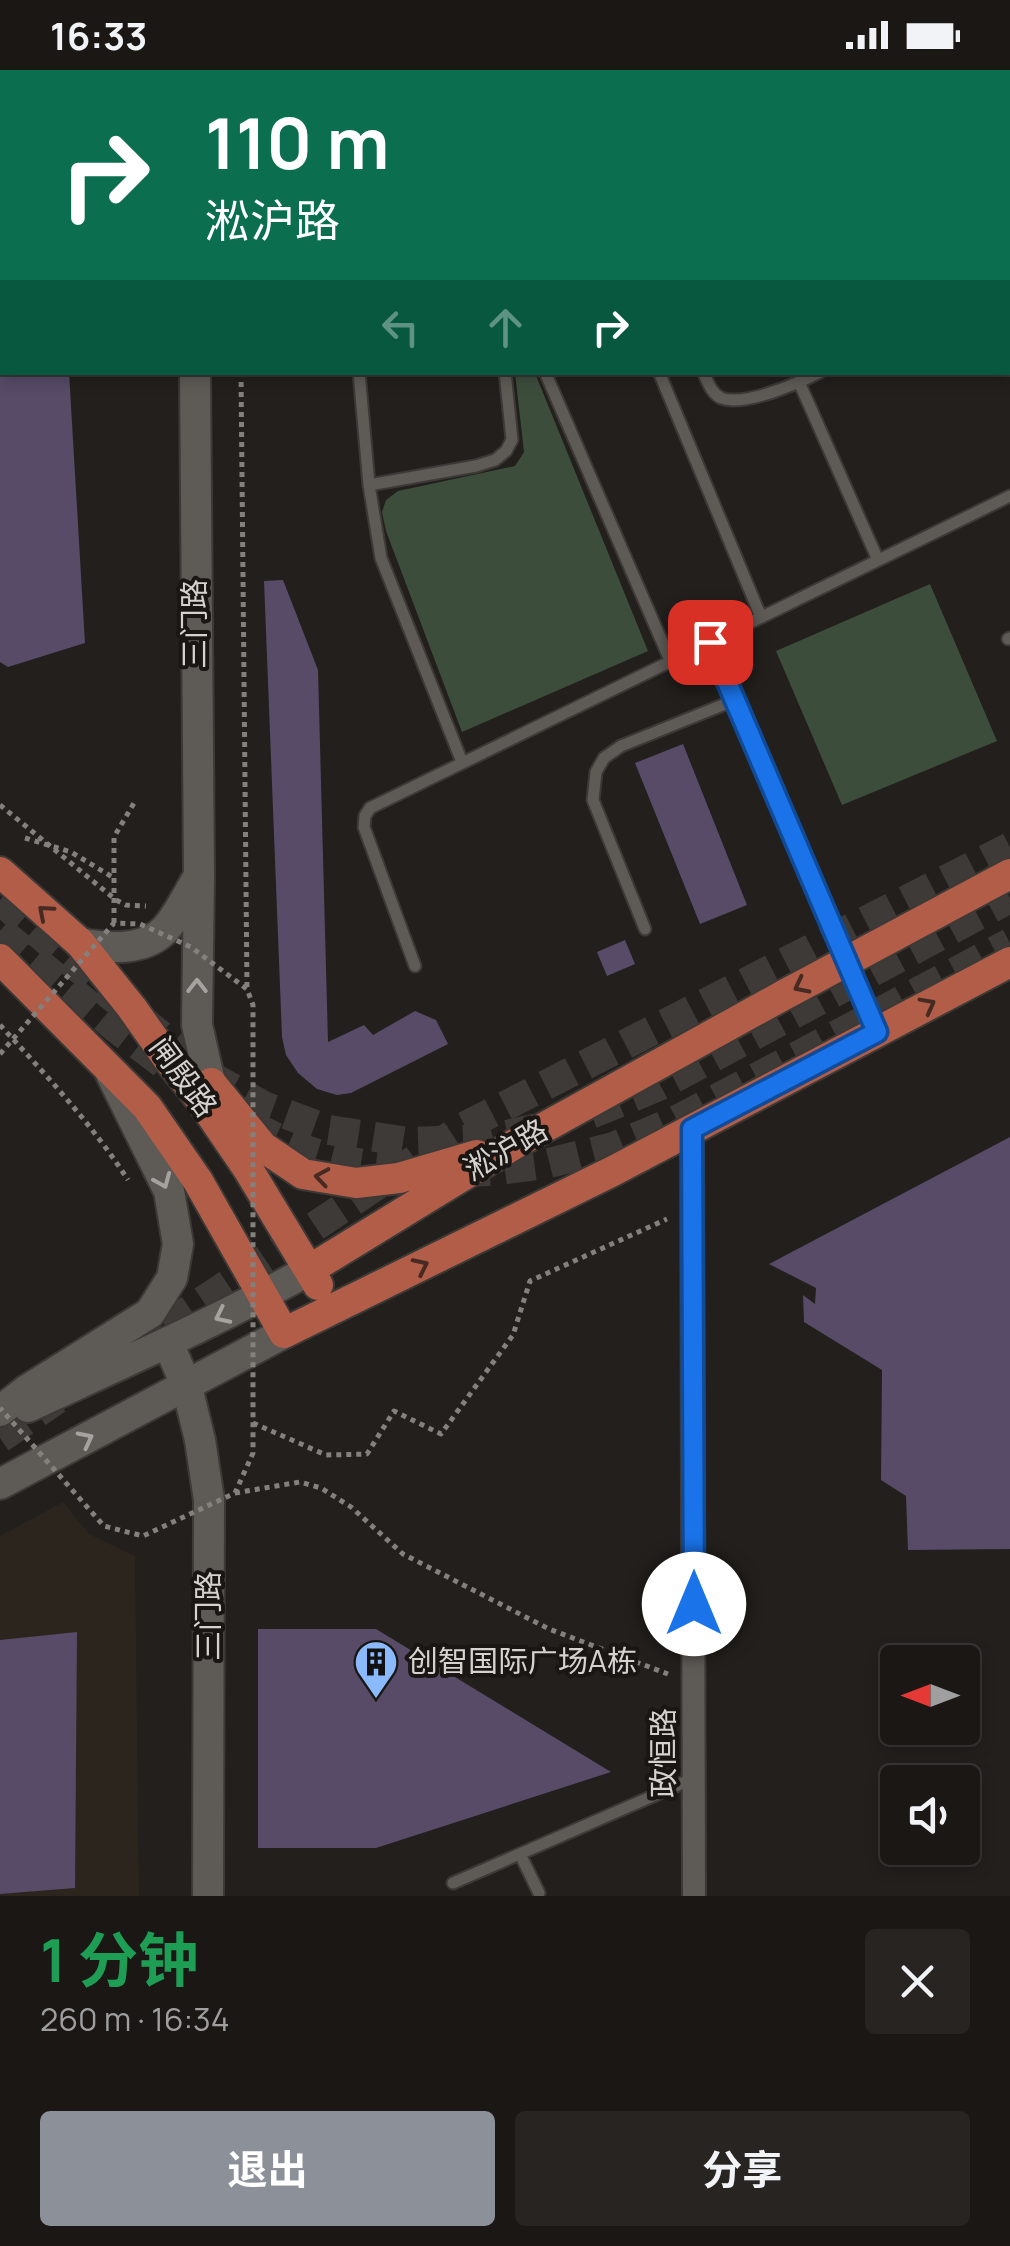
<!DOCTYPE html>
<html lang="zh">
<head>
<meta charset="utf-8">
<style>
  body { margin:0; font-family:Manrope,"Noto Sans SC",sans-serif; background:#272422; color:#f1f3f6; height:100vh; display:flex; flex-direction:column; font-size:38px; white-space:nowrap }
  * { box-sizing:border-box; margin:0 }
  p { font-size:32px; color:#9f9fa0 }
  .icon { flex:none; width:55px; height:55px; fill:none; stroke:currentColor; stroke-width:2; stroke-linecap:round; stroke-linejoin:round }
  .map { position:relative; height:1826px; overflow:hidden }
  .drawer { display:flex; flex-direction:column; background:#1a1715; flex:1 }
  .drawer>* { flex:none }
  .hud { position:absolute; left:0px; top:0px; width:1010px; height:305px; box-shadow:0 5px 15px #0003,0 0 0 2px #383634; background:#0b6e4f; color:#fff; overflow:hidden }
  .needle { width:65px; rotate:270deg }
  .fabs { position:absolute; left:880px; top:1575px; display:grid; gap:20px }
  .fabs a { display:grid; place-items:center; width:100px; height:100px; border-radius:10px; background:#1a1715; box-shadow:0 5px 15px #0003,0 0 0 2px #383634; font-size:50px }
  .pin { position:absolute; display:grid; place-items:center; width:85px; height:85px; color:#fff; margin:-42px; border-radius:20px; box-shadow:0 5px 15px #0006 }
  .me { position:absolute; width:110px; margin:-55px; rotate:0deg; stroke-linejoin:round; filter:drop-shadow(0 0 8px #0008) }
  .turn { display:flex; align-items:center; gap:35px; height:210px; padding:0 40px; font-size:45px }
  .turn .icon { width:130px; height:130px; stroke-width:2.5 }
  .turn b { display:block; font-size:70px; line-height:85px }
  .lanes { display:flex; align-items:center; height:95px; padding:0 40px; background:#0003; justify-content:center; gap:50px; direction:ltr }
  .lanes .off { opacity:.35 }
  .round { display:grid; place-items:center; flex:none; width:105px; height:105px; border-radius:10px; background:#272422 }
  .head { display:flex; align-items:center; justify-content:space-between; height:170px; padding:0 40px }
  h1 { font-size:60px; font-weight:700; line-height:75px; color:#1e9e55 }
  .button { display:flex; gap:20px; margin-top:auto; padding:20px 40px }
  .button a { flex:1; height:115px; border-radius:10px; background:#8c9099; color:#fff; font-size:40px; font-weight:700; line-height:115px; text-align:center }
  .button a+a { background:#272422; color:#f1f3f6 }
  .status { display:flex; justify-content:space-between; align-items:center; height:70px; padding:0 50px; background:#1a1715; direction:ltr }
  .status svg { height:28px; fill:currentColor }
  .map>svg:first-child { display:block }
  .built { fill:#2c251d }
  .green { fill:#3d4d3c }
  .building { fill:#574b68 }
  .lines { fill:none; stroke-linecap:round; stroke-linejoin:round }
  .secondary-tunnel { stroke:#3d3a37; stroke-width:30; stroke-dasharray:30 15; stroke-linecap:butt }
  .primary-tunnel { stroke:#3d3a37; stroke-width:30; stroke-dasharray:30 15; stroke-linecap:butt }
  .lane-casing { stroke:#3c3937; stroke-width:15 }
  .street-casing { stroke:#3c3937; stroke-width:26 }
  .secondary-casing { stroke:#3c3937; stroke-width:34 }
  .primary-casing { stroke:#3c3937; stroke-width:34 }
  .path { stroke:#83807d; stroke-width:5; stroke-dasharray:5 5; stroke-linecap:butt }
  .lane { stroke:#5e5a56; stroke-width:11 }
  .street { stroke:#5e5a56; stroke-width:22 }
  .secondary { stroke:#5e5a56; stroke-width:30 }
  .primary { stroke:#b15d48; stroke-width:30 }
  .path-bridge { stroke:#83807d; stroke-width:5; stroke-dasharray:5 5; stroke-linecap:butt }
  .oneway { stroke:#472b23 }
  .oneway2 { stroke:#a5a29f }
  .route-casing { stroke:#114b97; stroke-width:25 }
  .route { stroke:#1a73e8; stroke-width:18 }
  .labels { text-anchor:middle; stroke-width:8; stroke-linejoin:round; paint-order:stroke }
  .street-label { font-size:30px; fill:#d5d2d0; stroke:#191613 }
  .poi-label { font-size:30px; fill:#d5d2d0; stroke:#191613; text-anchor:start }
</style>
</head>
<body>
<div class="status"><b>16:33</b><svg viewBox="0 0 49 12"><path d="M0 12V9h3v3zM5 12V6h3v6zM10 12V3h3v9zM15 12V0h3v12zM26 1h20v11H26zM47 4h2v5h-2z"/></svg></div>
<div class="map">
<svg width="1010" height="1826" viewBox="0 0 1010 1826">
  <rect width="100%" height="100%" fill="#221f1c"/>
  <path class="built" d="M63,1432L89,1464L135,1486L139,1826H0V1466Z"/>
  <path class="green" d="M515,303H535L648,581L462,662L386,461L382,442L386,430L398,421L515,396L524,382Z
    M930,514L997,671L842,735L776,581Z"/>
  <path class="building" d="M0,302H69L85,573L8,597L0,592Z
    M283,510L318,600L328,972L364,955L373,965L415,941L436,950L448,974L351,1023L337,1025L317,1019L298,1003L286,985L282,967L264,511Z
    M683,674L747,835L700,854L635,693Z
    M625,870L635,894L607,906L597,882Z
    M1010,1067V1479L908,1480L906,1426L881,1410L882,1300L804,1252L803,1225L815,1234L816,1218L769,1194Z
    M258,1559H376L611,1702L376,1778H258Z
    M77,1562L75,1818L0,1824V1570Z"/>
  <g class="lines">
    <path class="secondary-tunnel" d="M128,1281L464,1057L1010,777
      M0,1368L57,1329"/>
    <path class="primary-tunnel" d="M0,830L109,924L214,1008L264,1036L329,1060L408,1072L489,1069L537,1058
      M0,861L116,958L174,1002
      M591,1044L659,1016L1010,828
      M249,1053C305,1087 350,1094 414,1100
      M460,1102L492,1101L545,1094L613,1077L675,1051L1010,873"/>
    <g class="lane-casing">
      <path id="lane" d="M1008,94H1010
        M359,302L369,415L381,488L462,692
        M545,302L670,590
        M659,302L761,547
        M703,302C708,312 711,323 721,328C744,337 799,313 820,302
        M799,312L878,490
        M369,415L476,396L495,390L506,381L512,370L505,302
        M1008,569L1010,568
        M710,572L875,958
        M645,859L593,730L596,702L604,688L621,676L735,630
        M415,896L364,757L365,746L370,738L1010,426
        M520,1784L539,1823
        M453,1813L692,1709"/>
    </g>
    <g class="street-casing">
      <path id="street" d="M692,1059L694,1826"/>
    </g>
    <g class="secondary-casing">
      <path id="secondary" d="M192,0V2
        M195,302L199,806L197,955L210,1012L220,1036
        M80,873C108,879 148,882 168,856C179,843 188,824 197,809
        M168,1273L187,1317L200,1370L209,1430L208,1826
        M28,1337C123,1293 218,1251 309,1200
        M0,1341L27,1320L150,1243L172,1208L178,1174L169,1121L111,1004
        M0,1414L284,1263"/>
    </g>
    <g class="primary-casing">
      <path id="primary" d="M0,802L80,873L132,938L168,989L201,1030L248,1099L318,1215
        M0,889L147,1037L198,1111L284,1263L613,1101L1010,892
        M211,1013L263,1077L303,1104L356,1113L399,1108L477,1085
        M309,1200L518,1072L782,926L1010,804"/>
    </g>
    <path class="path" d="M237,0V2
      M241,302L247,919
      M0,735L116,830L126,835L146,836
      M0,955C45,1004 92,1054 128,1110
      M253,1353L326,1385L367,1384L394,1341L441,1364L513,1265L530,1211L667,1149
      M235,1423L300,1412L321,1418L351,1437L403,1484L549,1559L668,1604"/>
    <use href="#lane" class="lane"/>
    <use href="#street" class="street"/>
    <use href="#secondary" class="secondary"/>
    <use href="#primary" class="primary"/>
    <path class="path-bridge" d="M25,768L71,782L114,808
      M114,853V767L134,733
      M0,984L114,853L140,854L191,877L247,919L253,935V1383L235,1423L143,1466L104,1456L0,1338"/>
  </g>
  <defs><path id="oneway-chevron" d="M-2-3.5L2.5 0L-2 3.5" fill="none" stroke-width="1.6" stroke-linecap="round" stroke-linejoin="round" transform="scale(2.5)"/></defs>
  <g class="oneway">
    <use href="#oneway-chevron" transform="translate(45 842) rotate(-139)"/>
    <use href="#oneway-chevron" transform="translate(801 916) rotate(153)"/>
    <use href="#oneway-chevron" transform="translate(928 935) rotate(-28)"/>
    <use href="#oneway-chevron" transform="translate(322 1107) rotate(-171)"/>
    <use href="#oneway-chevron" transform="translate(421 1196) rotate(-26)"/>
  </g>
  <g class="oneway2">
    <use href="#oneway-chevron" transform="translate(197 916) rotate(-90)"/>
    <use href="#oneway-chevron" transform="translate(163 1111) rotate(67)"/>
    <use href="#oneway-chevron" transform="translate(222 1246) rotate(154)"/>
    <use href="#oneway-chevron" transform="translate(86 1369) rotate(-27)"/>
  </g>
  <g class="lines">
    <g class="route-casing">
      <path id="route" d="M694,1534L692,1059L877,962L710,572"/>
    </g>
    <use href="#route" class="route"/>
  </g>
  <defs>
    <g id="building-pin" transform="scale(2.25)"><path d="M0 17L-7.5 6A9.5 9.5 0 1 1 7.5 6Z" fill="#8abafc" stroke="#191613"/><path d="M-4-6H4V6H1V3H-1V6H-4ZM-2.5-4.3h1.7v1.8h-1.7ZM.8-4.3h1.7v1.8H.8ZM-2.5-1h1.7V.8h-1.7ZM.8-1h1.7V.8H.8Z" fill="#111"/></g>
  </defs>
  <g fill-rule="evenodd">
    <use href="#building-pin" x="376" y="1592"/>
  </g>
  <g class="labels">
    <g class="street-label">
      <text transform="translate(195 554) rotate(-90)" y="10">三门路</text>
      <text transform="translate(183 1007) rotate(54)" y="10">闸殷路</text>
      <text transform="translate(506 1080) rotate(-30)" y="10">淞沪路</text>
      <text transform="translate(209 1546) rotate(-90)" y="10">三门路</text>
      <text transform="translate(664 1683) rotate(-90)" y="10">政恒路</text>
    </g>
    <g class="poi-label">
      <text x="408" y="1602">创智国际广场A栋</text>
    </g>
  </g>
</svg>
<div class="fabs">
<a><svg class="needle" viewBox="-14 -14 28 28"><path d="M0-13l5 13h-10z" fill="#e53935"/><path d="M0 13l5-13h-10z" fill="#9f9fa0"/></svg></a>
<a><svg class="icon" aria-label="sound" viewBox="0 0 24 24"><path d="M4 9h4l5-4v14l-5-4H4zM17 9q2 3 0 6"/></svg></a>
</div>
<div class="pin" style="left:710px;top:572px;background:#d93025"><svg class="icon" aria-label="arrive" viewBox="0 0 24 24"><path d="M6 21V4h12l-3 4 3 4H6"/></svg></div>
<svg class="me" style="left:694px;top:1534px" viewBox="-20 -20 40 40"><circle r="19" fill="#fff"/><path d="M0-13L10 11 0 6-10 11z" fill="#1a73e8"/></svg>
<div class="hud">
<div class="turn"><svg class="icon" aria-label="right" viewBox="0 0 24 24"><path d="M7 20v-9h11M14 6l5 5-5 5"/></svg><div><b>110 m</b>淞沪路</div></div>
<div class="lanes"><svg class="icon off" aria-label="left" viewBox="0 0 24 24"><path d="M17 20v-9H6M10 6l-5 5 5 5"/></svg><svg class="icon off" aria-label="ahead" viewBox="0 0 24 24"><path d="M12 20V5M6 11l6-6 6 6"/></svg><svg class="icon" aria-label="right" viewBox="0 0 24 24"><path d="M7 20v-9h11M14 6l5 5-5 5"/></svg></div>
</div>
</div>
<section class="drawer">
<div class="head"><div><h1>1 分钟</h1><p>260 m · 16:34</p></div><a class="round"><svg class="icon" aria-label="close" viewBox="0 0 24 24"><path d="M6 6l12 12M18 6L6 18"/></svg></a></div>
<div class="button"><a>退出</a><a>分享</a></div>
</section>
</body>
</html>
